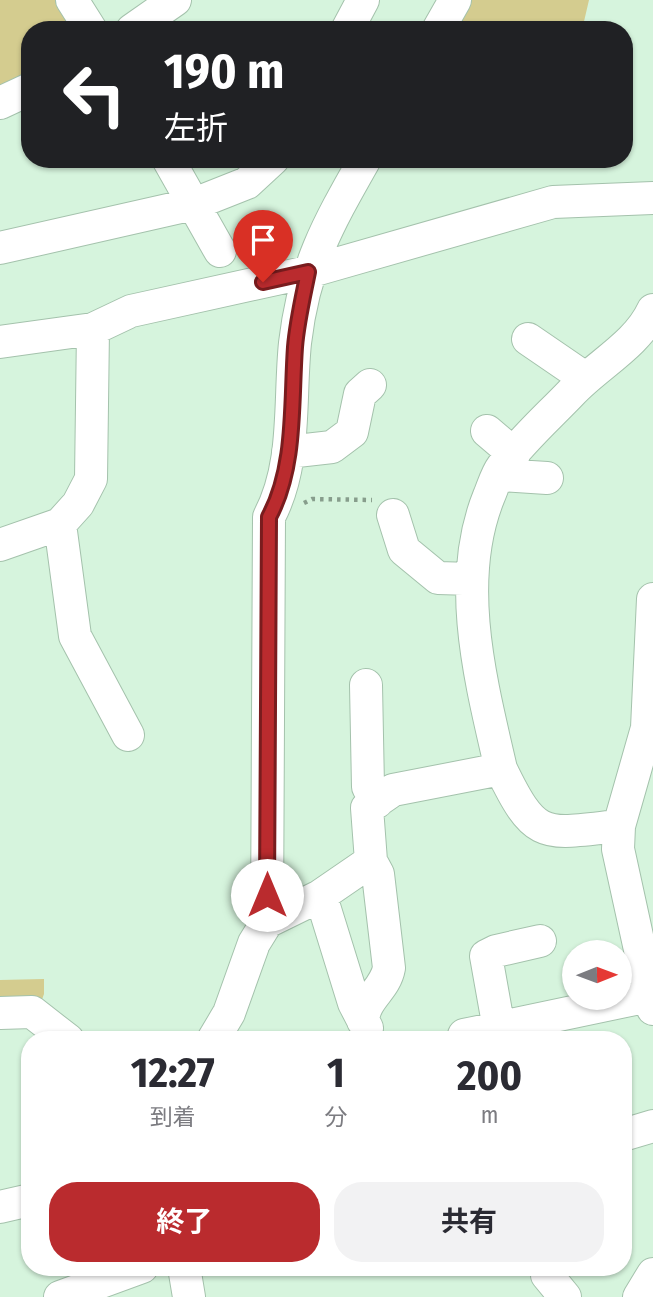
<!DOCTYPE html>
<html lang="ja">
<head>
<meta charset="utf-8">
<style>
  body { margin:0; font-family:"Fira Sans Condensed","Noto Sans JP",sans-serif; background:#f2f2f3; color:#2b2b33; height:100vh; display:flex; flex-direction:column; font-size:26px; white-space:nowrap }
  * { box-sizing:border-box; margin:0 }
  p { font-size:23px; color:#7c7c81 }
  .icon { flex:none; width:38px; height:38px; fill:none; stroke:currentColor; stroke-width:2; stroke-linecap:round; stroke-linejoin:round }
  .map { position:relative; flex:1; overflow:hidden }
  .side { position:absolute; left:21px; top:1031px; width:611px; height:245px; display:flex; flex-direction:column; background:#fff; border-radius:28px; box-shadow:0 2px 5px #0004 }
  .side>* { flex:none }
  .hud { position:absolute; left:21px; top:21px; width:612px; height:147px; border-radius:28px; box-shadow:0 2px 5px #0004; background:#202124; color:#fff; overflow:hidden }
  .needle { width:46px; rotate:89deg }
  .buttons { position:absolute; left:562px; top:940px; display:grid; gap:14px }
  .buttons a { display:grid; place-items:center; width:70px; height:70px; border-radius:50%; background:#fff; box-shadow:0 2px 5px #0004; font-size:35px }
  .pin { position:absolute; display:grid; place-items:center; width:60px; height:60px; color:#fff; margin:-72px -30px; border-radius:50% 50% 50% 0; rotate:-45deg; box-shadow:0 0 7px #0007 }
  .pin .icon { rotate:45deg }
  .me { position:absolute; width:77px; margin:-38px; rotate:0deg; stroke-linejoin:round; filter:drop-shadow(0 0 5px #0008) }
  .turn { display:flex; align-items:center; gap:24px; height:147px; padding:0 28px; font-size:32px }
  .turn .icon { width:91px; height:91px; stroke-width:2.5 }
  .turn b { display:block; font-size:49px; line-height:60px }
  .eta { display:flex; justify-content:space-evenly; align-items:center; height:119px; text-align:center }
  .eta b { font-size:42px; font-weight:700; line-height:49px }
  .cta { display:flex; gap:14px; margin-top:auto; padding:14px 28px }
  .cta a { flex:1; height:80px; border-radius:28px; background:#ba2b2e; color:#fff; font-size:28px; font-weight:700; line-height:80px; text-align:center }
  .cta a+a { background:#f2f2f3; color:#2b2b33 }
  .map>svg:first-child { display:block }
  .green { fill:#d4cc8f }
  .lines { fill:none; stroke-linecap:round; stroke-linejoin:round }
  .minor-casing { stroke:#a4c2ac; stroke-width:34 }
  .path { stroke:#879d8c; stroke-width:4.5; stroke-dasharray:3.5 5; stroke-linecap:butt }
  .minor { stroke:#fff; stroke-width:32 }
  .route-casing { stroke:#791c1e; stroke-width:18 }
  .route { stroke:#ba2b2e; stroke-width:12 }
</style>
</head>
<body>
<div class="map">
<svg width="653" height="1297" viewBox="0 0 653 1297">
  <rect width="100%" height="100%" fill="#d6f4dd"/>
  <path class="green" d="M0,0H62L83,30H30V81L0,94Z
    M466,0H589L582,30H449Z
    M44,979V994L40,1005L0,1007V980Z"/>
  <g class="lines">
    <g class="minor-casing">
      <path id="minor" d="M72,0L91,30
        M132,30L175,0
        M347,30L363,0
        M438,30L455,0
        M0,103L30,89
        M168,159L220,251
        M0,248L194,204L247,183L273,159
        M528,339L585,378
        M0,342L93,329L131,311L308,272L553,202L653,198
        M487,431L514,454
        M288,452L332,447L352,432L360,394L370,385
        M499,475L547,478
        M393,515L404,550L438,578L472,579
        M60,524L75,636L128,735
        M0,545L60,524L78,504L91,479L93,329
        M653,599L647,728L619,826L618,849L653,1009
        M366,685L368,787L377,802
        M501,769C481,682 454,582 489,496C493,487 496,475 502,467C522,440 548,417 571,393C597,365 637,345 653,310
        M324,906L354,1003L367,1028
        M267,922L269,517C297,464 289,402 295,343C304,266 327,226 365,159
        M0,1013L32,1012L68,1040
        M363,1021C364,998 385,990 389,968L378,874L371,861
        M464,1035L649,996
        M213,1040L229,1013L254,943L267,922L320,896L371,861L367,808L393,790L501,769C536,842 544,834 619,826
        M501,1040L486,956L496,951L540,941
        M623,1135L653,1126
        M0,1207L30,1200
        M184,1267L189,1297
        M547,1275L565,1297
        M60,1297L142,1267
        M639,1297L653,1274"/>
    </g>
    <path class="path" d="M304,503L312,499L372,500"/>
    <use href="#minor" class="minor"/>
  </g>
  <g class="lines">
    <g class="route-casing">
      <path id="route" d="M263,282L308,272C303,297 297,322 295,347C291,404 296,467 269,517L267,895"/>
    </g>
    <use href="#route" class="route"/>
  </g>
</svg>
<div class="buttons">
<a><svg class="needle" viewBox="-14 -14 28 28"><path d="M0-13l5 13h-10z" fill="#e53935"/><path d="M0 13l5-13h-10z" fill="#7c7c81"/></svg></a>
</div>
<div class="pin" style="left:263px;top:282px;background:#d93025"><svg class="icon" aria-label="arrive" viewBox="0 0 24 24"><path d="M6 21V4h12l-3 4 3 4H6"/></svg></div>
<svg class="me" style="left:267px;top:895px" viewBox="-20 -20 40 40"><circle r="19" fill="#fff"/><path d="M0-13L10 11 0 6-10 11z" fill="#ba2b2e"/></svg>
<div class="hud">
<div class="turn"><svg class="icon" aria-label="left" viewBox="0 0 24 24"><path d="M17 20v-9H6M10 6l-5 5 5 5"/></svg><div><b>190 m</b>左折</div></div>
</div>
<section class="side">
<div class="eta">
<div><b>12:27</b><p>到着</p></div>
<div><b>1</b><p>分</p></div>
<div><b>200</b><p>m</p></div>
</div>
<div class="cta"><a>終了</a><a>共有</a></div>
</section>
</div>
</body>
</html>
